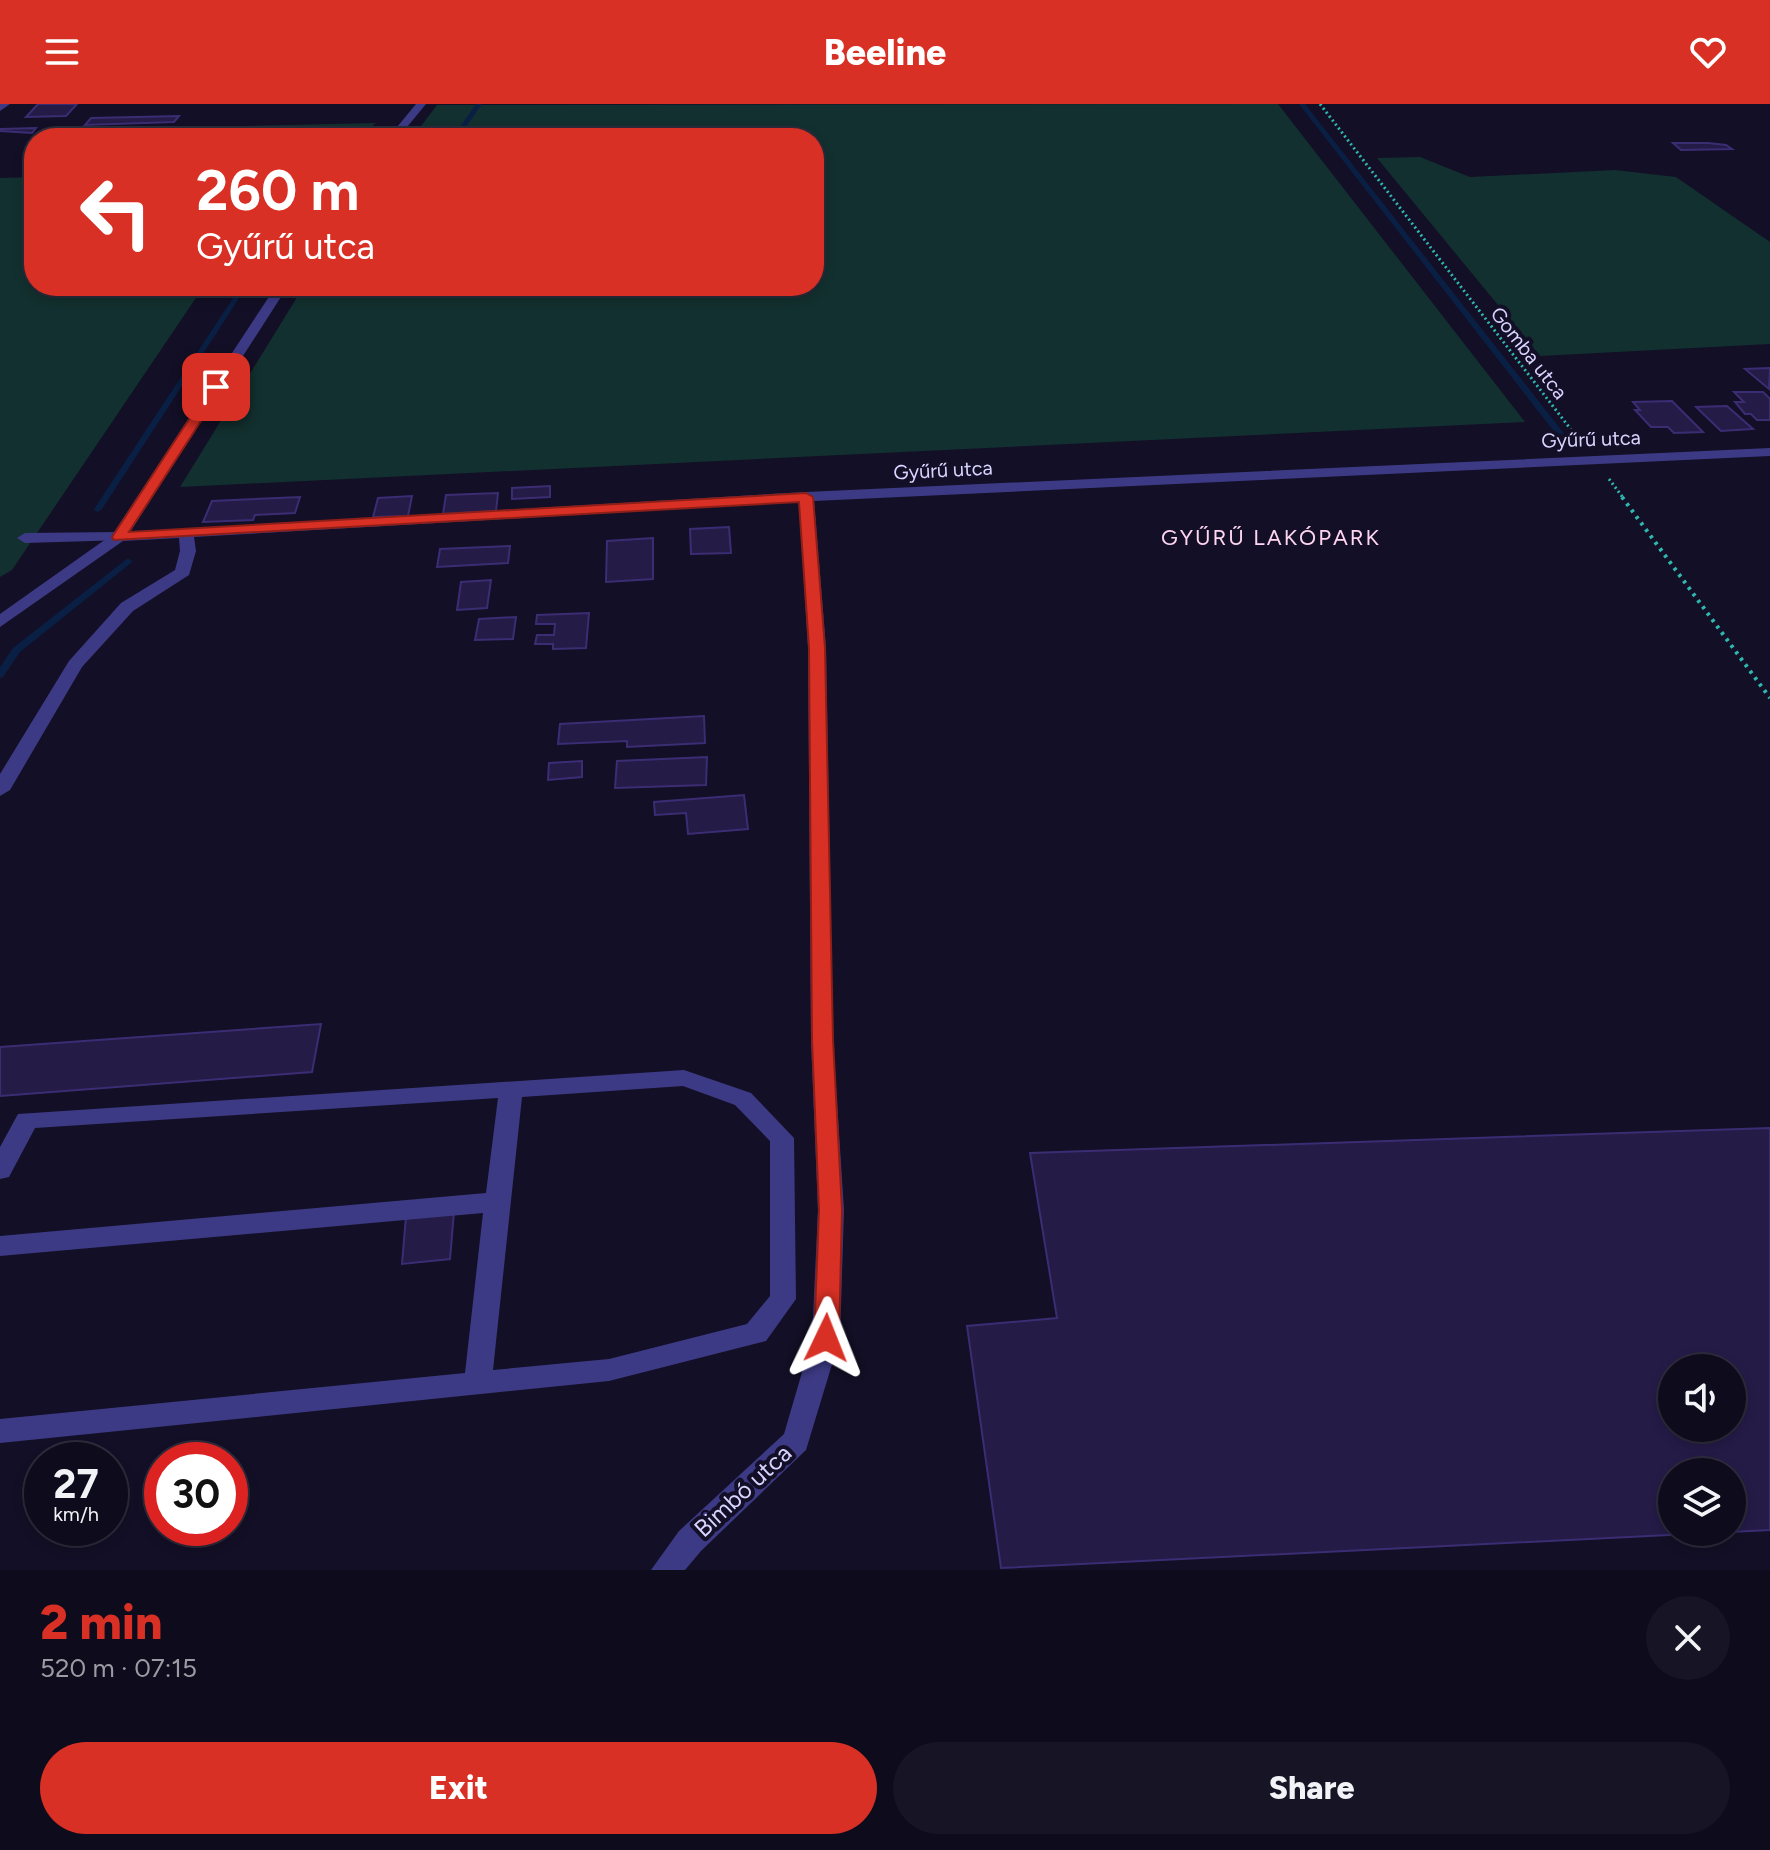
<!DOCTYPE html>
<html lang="en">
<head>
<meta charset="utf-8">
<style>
  body { margin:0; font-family:Figtree,sans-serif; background:#171425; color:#f1f3f6; height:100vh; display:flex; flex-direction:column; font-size:30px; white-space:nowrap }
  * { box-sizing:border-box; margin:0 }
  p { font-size:26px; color:#9b9ba3 }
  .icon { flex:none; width:44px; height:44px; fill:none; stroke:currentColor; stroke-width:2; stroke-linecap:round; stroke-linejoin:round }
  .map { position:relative; height:1466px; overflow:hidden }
  .side { display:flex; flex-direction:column; background:#0e0b1c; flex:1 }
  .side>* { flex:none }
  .hud { position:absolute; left:24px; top:24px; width:800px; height:168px; border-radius:32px; box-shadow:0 4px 12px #0003,0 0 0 2px #2e2b3b; background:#d93025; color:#fff; overflow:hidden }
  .fabs { position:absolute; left:1658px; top:1250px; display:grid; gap:16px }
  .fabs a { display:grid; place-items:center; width:88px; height:88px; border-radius:50%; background:#0e0b1c; box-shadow:0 4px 12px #0003,0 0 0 2px #2e2b3b; font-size:40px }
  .speed { position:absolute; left:24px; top:1338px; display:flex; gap:16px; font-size:40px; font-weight:700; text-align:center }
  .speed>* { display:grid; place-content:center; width:104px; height:104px; border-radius:50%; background:#0e0b1c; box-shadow:0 4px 12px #0003,0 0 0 2px #2e2b3b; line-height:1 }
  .speed small { font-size:20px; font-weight:400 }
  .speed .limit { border:12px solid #d22; background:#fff; color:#111 }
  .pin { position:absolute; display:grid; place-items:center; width:68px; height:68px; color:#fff; margin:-34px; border-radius:16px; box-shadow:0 4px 12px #0006 }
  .me { position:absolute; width:88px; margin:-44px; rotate:2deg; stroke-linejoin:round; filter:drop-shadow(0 0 6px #0008) }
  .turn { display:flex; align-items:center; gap:28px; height:168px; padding:0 40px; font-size:36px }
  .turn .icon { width:104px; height:104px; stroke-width:2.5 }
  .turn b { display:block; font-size:56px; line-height:68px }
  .round { display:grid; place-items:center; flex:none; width:84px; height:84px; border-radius:42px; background:#171425 }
  .overview { display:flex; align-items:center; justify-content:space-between; height:136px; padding:0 40px }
  h1 { font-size:48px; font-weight:800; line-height:60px; color:#d93025 }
  .primary-button { display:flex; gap:16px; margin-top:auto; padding:16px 40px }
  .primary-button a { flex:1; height:92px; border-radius:48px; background:#d93025; color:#fff; font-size:32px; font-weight:800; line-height:92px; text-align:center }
  .primary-button a+a { background:#171425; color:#f1f3f6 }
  header { display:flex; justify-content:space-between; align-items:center; height:104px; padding:0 40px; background:#d93025; color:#fff; font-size:36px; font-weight:800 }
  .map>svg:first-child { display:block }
  .green { fill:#12302f }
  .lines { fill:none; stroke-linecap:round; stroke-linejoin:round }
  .stream { fill:#0a1f44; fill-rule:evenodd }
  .building { fill:#241b47; stroke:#3b2d73; stroke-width:2; fill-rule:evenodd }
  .path-far1 { stroke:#2fb8b0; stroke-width:3; stroke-dasharray:2 3; stroke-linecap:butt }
  .path { stroke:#2fb8b0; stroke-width:4; stroke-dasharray:3 5; stroke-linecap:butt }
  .lane { fill:#3d3a85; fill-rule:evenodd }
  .street { fill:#3d3a85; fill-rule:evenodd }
  .route { fill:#d93025; stroke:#8d1f18; stroke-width:2 }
  .labels { text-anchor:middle; stroke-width:8; stroke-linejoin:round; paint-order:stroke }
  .far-street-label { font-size:20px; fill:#d9d4ff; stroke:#130f26 }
  .far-neighbourhood-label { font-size:22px; letter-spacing:2px; fill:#ffd6f0; stroke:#130f26 }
  .street-label { font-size:24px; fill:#d9d4ff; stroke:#130f26 }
</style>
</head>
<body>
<header><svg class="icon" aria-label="menu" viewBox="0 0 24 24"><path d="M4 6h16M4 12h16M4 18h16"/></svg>Beeline<svg class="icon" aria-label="heart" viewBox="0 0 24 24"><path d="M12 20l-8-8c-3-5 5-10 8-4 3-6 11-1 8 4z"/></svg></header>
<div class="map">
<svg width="1770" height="1466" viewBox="0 0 1770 1466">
  <rect width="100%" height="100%" fill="#130f26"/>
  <path class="green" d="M1278,0L1525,318L180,383L304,182H814V34H412L437,1Z
    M376,19L357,34H190L200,23Z
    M1420,53L1470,73L1615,66L1676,73L1770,138V240L1540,252L1377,54Z
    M34,73V182H204L12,466L0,473V74Z"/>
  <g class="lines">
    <path class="stream" d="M476,0H482L458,34H452Z
      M1299,0H1305L1566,332L1567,334L1562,351L1555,349L1559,334Z
      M241,182H247L102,405L98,408L95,407L94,405Z
      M128,454L132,457L131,459L20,548L3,573L0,574V563L13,544Z"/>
  </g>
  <path class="building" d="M38,0H77L66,12L26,13Z
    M179,12L174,18L85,21L91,14Z
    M36,24L32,29L0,27V25Z
    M1673,39H1708L1726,41L1732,45L1681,46Z
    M1770,264L1769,285L1745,265Z
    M1734,288H1763L1770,295V316H1757L1751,310H1745L1735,298H1744Z
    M1672,297L1703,328L1674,329L1668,323H1651L1635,306H1640L1633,298Z
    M1727,302L1753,325L1721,327L1696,303Z
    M550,382V393L512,395V384Z
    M498,389L496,407L443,410L446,391Z
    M412,392L408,412L373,413L378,394Z
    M300,393L295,409L255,411L253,416L203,418L212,397Z
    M729,423L731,449L691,450L690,425Z
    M653,434V475L606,478L607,437Z
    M510,442L508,459L437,463L440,445Z
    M491,476L487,504L457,506L461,478Z
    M589,509L586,544L553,545V540H535L537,531H554L555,520H536L537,511Z
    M516,513L513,535L475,536L479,515Z
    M704,612L705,639L627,643V637L558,640L560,620Z
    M707,653L706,681L615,684L617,657Z
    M582,657V673L548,676L549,659Z
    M744,691L748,725L688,730L686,709L655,711L654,698Z
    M321,920L312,968L0,992V943Z
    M1770,1024V1426L1732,1428V1368H1672V1428H1729L1001,1464L967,1222L1057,1214L1030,1049ZM1672,1264H1732V1324H1672Z
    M454,1108L450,1155L402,1160L406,1112Z"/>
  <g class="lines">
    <path class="path-far1" d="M1320,0L1579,336
      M1609,375L1624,395"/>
    <path class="path" d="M1622,393L1770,594"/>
    <path class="lane" d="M119,428L127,433L125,436L25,439L17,434L25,429Z
      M684,966L751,989L794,1034L796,1195L766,1237L609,1277L0,1339V1315L465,1269L483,1109L0,1152V1132L486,1089L498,994L35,1024L9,1073L0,1075V1043L18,1010ZM683,982L735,1001L770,1037V1192L747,1220L609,1255L493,1266L522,993Z"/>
    <path class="street" d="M0,0H10L0,7Z
      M416,0H426L398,34H388Z
      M276,182H288L130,428L806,388L1770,344V352L814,397L826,544L833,936L844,1106L840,1234L806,1346L701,1447L685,1466H651L679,1427L784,1330L812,1234L818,1106L811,936L808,544L799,398L194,433L196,447L189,471L133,507L82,563L10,686L0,692V670L69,557L121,499L175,466L180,447L179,434L123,437L0,523V510L113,430Z"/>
  </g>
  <path class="route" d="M216,280L223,283L129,428L806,389L813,393L825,544L833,936L842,1106L839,1234L835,1241L826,1244L817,1241L814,1234L819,1106L812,936L809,544L799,398L114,436L112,433L210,283Z"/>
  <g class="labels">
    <g class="far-street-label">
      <text transform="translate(1529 249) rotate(52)" y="7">Gomba utca</text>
      <text transform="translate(1591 335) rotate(-2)" y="7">Gyűrű utca</text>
      <text transform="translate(943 366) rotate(-3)" y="7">Gyűrű utca</text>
    </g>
    <g class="far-neighbourhood-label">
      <text x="1271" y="441">GYŰRŰ LAKÓPARK</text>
    </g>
    <g class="street-label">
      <text transform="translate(743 1387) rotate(-43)" y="8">Bimbó utca</text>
    </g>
  </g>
</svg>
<div class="fabs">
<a><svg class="icon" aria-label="sound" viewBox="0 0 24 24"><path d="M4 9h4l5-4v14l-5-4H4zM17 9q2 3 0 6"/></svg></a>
<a><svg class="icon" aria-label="layers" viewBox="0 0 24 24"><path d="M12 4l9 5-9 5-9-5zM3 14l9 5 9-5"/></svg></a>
</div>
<div class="speed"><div>27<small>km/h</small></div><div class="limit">30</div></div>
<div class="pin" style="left:216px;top:283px;background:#d93025"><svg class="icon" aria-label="arrive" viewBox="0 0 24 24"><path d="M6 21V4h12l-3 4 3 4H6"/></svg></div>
<svg class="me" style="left:826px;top:1234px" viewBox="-20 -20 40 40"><path d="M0-17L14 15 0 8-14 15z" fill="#d93025" stroke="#fff" stroke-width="4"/></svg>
<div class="hud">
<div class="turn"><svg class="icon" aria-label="left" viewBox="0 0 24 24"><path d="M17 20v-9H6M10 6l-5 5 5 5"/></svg><div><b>260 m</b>Gyűrű utca</div></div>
</div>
</div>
<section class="side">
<div class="overview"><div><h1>2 min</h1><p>520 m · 07:15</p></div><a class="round"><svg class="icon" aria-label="close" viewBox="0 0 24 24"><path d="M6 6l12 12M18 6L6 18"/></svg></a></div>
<div class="primary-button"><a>Exit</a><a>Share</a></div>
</section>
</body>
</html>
